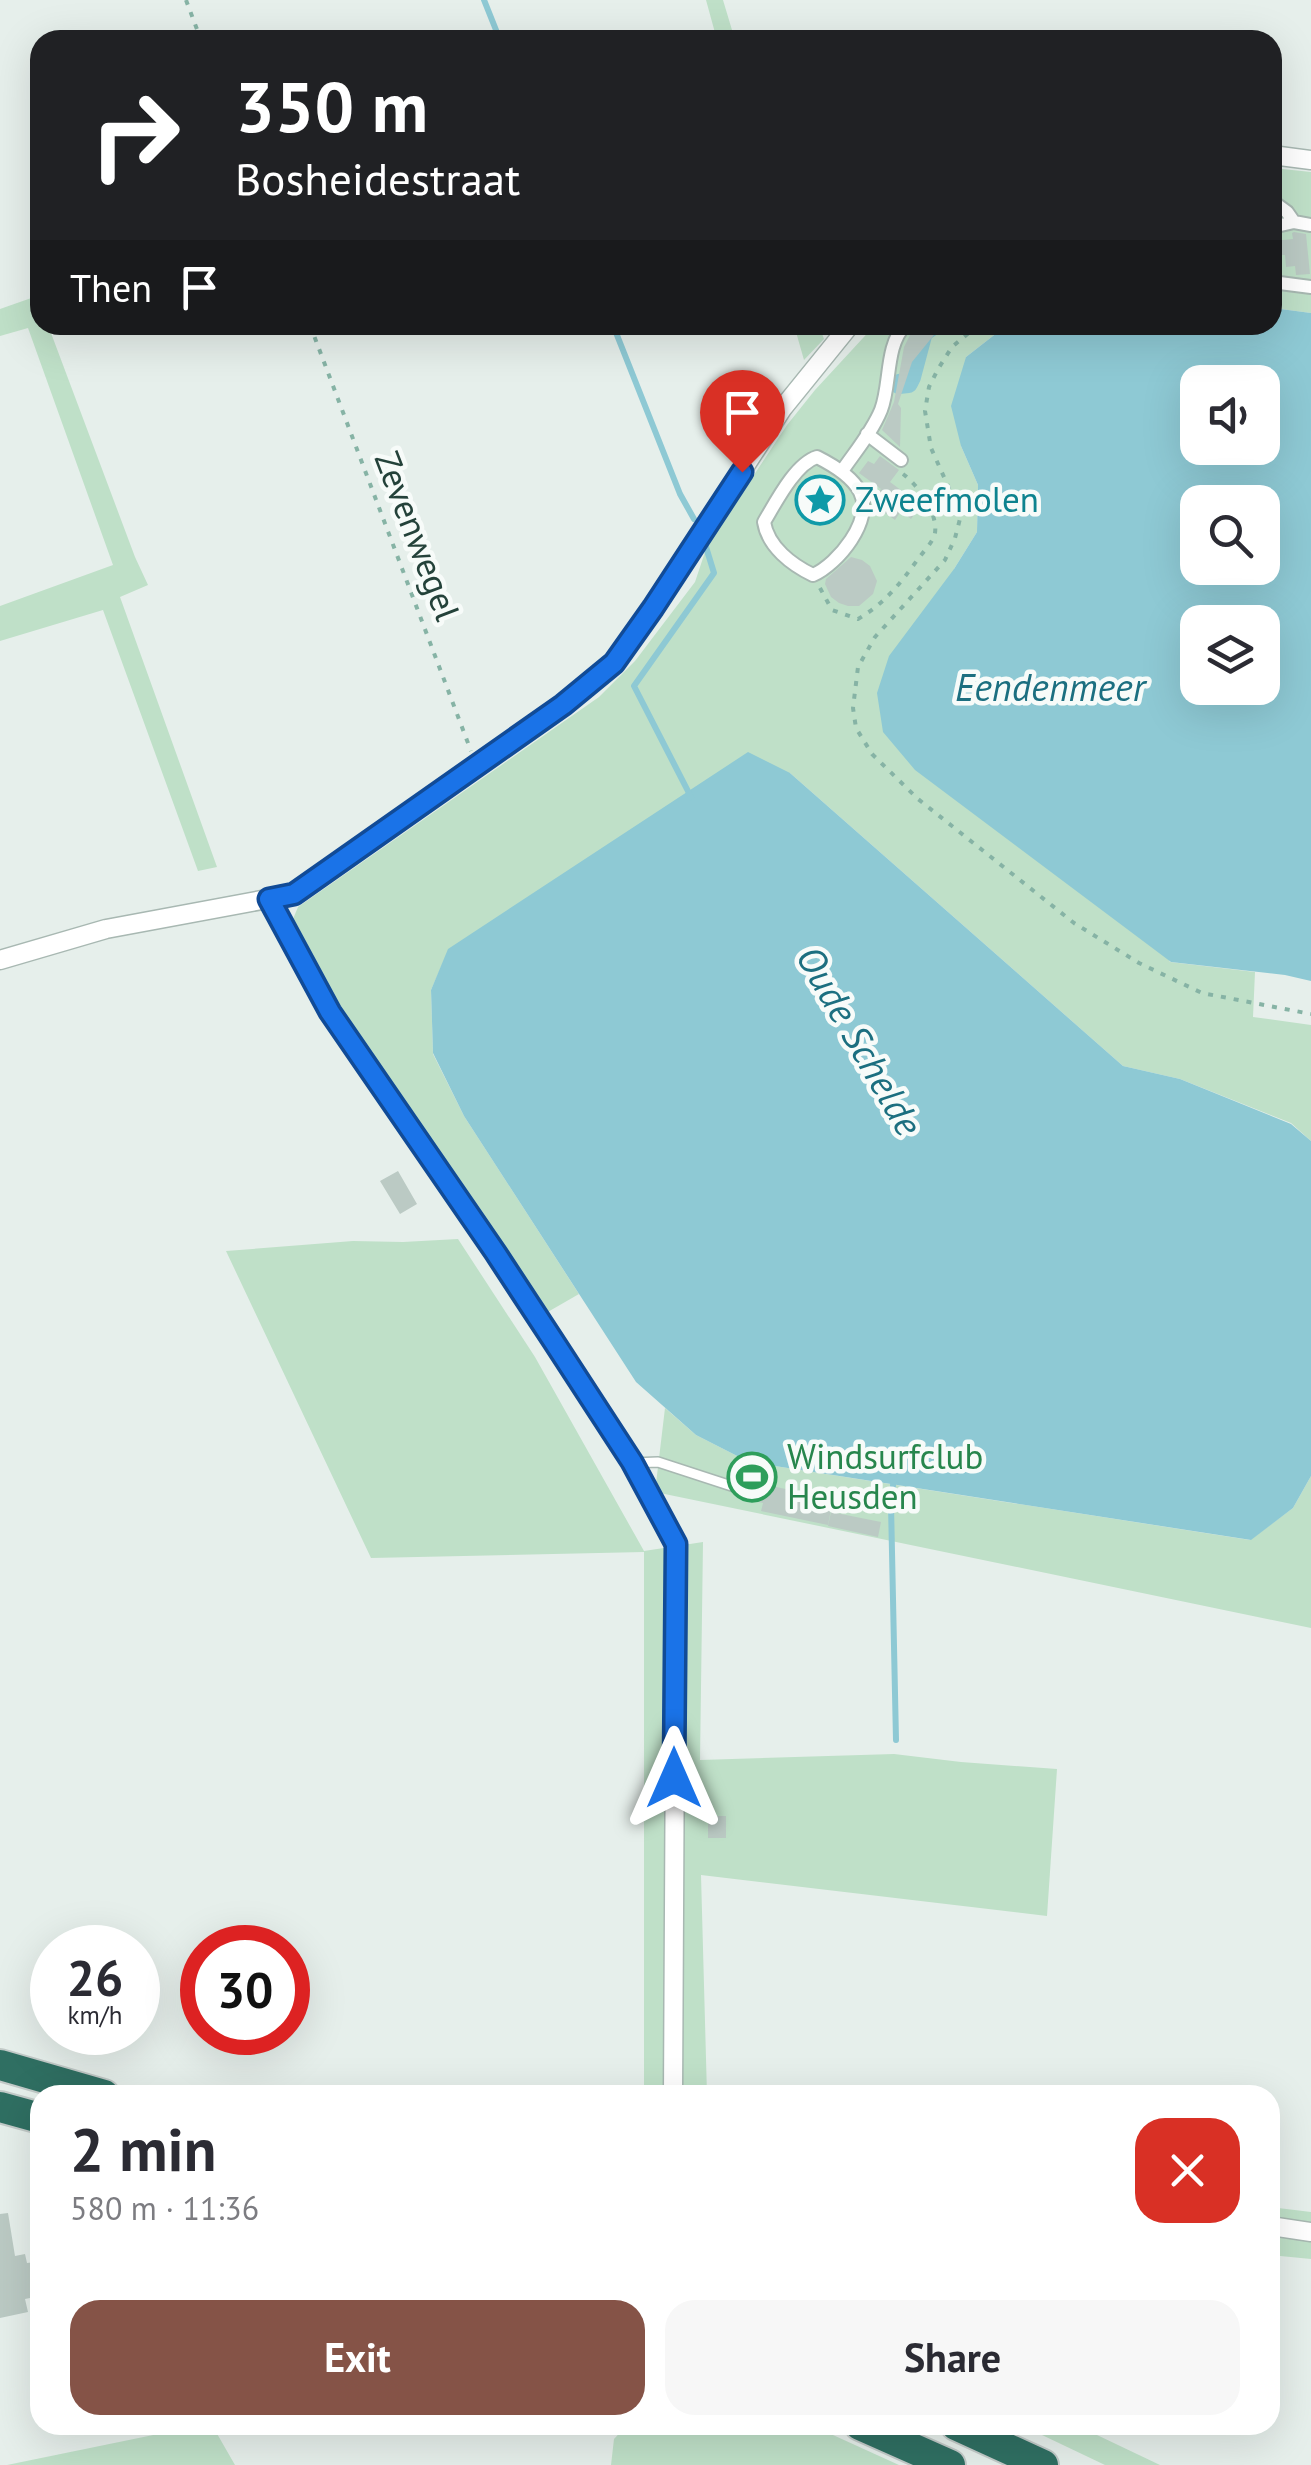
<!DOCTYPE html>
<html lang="en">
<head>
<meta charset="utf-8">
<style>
  body { margin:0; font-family:"PT Sans",sans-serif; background:#f7f7f7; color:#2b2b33; height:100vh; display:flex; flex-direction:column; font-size:38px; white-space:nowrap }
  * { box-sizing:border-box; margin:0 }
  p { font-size:32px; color:#7c7c81 }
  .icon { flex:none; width:55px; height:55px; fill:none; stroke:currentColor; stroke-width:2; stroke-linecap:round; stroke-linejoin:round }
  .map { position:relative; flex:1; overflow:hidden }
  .sheet { position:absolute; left:30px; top:2085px; width:1250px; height:350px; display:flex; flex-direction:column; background:#fff; border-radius:30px; box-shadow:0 10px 40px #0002 }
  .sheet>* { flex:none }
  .top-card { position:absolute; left:30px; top:30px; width:1252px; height:305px; border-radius:30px; box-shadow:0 10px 40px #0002; background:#202124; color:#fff; overflow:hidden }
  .fabs { position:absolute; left:1180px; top:365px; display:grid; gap:20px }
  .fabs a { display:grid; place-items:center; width:100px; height:100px; border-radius:20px; background:#fff; box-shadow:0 10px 40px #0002; font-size:50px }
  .speed { position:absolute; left:30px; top:1925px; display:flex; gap:20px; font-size:50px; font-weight:700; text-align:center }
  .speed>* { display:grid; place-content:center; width:130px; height:130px; border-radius:50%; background:#fff; box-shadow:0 10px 40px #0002; line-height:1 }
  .speed small { font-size:25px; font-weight:400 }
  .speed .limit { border:15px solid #d22; background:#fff; color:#111 }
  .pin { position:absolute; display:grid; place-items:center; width:85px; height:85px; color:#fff; margin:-102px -42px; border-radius:50% 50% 50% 0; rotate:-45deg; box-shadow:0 0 10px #0007 }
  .pin .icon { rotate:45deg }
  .me { position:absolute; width:110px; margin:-55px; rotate:0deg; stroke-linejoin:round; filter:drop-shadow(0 0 8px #0008) }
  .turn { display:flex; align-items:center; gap:35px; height:210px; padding:0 40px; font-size:45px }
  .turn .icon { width:130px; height:130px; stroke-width:2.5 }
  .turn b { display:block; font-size:70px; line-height:85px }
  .then { display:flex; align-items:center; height:95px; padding:0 40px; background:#0003; gap:20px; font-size:38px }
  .round { display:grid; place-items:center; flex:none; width:105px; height:105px; border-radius:30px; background:#f7f7f7 }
  .overview { display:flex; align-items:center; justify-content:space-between; height:170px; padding:0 40px }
  h1 { font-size:60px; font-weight:700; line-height:75px }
  .action { display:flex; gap:20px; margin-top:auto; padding:20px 40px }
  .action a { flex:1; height:115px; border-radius:30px; background:#855347; color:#fff; font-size:40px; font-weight:700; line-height:115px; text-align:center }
  .action a+a { background:#f7f7f7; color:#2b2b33 }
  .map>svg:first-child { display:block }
  .green { fill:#bfe0c8 }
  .water { fill:#8ec9d4; fill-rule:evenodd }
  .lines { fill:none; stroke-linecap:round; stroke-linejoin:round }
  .stream { stroke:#8ec9d4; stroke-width:6 }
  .canal { stroke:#8ec9d4; stroke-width:20 }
  .building { fill:#bbcac4 }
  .service-casing { stroke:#a8b8b2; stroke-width:12 }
  .pedestrian-casing { stroke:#a8b8b2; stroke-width:16 }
  .minor-casing { stroke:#a8b8b2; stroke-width:21 }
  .motorway-casing { stroke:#c2cac8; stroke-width:34 }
  .path { stroke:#86b3a5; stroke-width:4; stroke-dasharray:5 8; stroke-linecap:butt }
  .service { stroke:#fff; stroke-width:9 }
  .pedestrian { stroke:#fff; stroke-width:12 }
  .minor { stroke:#fff; stroke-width:18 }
  .motorway { stroke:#2f6f62; stroke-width:30 }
  .route-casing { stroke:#114b97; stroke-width:25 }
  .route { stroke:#1a73e8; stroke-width:18 }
  .labels { text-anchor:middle; stroke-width:9; stroke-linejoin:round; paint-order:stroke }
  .culture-label { font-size:35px; fill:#0d838f; stroke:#f7fbf9; text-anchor:start }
  .street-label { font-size:35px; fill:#24423a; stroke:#f7fbf9 }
  .leisure-label { font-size:35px; fill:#27864d; stroke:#f7fbf9; text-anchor:start }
  .water-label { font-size:38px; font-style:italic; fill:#1c6f80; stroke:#f7fbf9 }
</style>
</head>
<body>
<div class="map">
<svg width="1311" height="2465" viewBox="0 0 1311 2465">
  <rect width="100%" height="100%" fill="#e6efeb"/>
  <path class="green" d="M706,0H723L735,40H717Z
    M1273,168L1311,172V313L1273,308Z
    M37,296L40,304V325H48L135,557L148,585L120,597L217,867L198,871L103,610L0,641V606L113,565L28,328L0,336V309Z
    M794,325H819L824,339L804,360Z
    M875,325H1007L966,357L961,446L978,485L977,532L954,569L1170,962L1255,972L1253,1017L1311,1025V1141L1291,1123L1180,1079L1123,1066L790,773L449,949L431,990L433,1054L464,1116L579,1294L546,1313L350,1026L300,942L293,919L298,907L599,697L635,661L695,582L707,546L787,425L815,390Z
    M458,1239L535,1357L644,1551L703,1542L700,1760L894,1754L961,1762L1057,1769L1047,1916L701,1875L707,2095H644V1552L371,1558L226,1251L353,1241L403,1242Z
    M665,1408L696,1435L749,1462L1250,1540L1293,1508L1311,1476V1628L655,1492Z
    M1270,2207L1311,2212V2226L1270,2221Z
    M1270,2235L1311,2241V2259L1270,2255Z
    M202,2425H212L235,2465H7Z
    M627,2425H811L899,2465H611L614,2439Z
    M1021,2425H1076L1160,2465H1105Z"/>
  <path class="water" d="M1273,308L1311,313V981L1285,975L1171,962L915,770L883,732L877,693L889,656L954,569L977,532L978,485L961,446L951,406L966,357L1007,325H1272ZM1198,382H1262V448H1198ZM1198,502H1262V568H1198ZM1198,622H1262V688H1198Z
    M748,752L790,773L1123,1066L1180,1079L1291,1124L1311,1141V1476L1293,1508L1251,1540L749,1462L696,1435L636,1382L464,1116L433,1053L431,990L448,949Z"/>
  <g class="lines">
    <path class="stream" d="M484,0L500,40
      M613,325L680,494L694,519
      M691,797L634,686L714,573L706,547
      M894,1476L891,1505L896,1740"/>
    <path class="canal" d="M899,384L908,383L911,377L923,332L933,325"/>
  </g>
  <path class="building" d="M1294,232L1306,234L1310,274L1296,275L1295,266L1286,267L1285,255H1272V241L1293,239L1292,233Z
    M915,325H942L912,362L898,404L901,408L900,447L882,430L894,402L904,347Z
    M880,456L899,470L890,482L921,505L911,519L901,511L895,520L881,510L887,501L877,493L881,489L859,473L868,461L874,464Z
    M851,557L862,560L870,566L877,581L873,594L859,606H848L839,603L831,597L825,584L826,579Z
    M398,1171L417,1204L400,1214L380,1181Z
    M762,1484L833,1499L828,1525L761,1511L763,1503L758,1502Z
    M831,1512L881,1522L878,1537L828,1526Z
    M708,1816H726V1838H708Z
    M8,2213L15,2256L25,2254L27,2263L35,2262L40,2296L25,2299L28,2312L0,2318V2214Z"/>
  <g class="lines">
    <g class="service-casing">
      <path id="service" d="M632,1463L658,1462L750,1492"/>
    </g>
    <g class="pedestrian-casing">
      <path id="pedestrian" d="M1272,201L1287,212L1294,222L1311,225
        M1272,227L1294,222
        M1272,282L1311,287
        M867,434L901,460
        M817,457C833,465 852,476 860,492C874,520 838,564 813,575C792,565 768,547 764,522C776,502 795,464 817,457Z
        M842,471C855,452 872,432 881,410C891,384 885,346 905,325"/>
    </g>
    <g class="minor-casing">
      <path id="minor" d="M1272,155L1311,160
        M269,899L330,1012L495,1252L632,1463L676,1544L673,2095
        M0,960L106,929L294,894L563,705L614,663L653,608L782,409L850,325
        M1270,2226L1311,2232"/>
    </g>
    <g class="motorway-casing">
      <path id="motorway" d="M0,2065L104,2095
        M0,2107L40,2118
        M860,2425L950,2465
        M956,2425L1043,2465"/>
    </g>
    <path class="path" d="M186,0L201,40
      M310,325L471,751
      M978,325L952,347L938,369L929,387L925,411L931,448L961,515L955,538L945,560L875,637L858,667L853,708L856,728L872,754L918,799L1074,923L1139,963L1202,993L1311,1014
      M820,588L832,610L858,619C885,603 900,584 918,559C924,551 933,542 935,533C938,513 918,485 903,474"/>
    <use href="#service" class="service"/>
    <use href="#pedestrian" class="pedestrian"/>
    <use href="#minor" class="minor"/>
    <use href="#motorway" class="motorway"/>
  </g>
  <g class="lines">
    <g class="route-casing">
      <path id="route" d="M674,1778L676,1544L632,1462L554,1342L495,1252L330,1012L269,899L294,894L563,705L614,663L653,608L742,472"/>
    </g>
    <use href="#route" class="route"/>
  </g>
  <defs>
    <g id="sight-ring" transform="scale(2.5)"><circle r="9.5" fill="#f7fbf9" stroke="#0f9aa8" stroke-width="1.5"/><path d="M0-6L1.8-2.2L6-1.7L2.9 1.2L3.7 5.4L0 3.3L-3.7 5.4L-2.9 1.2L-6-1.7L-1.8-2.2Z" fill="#0f9aa8"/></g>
    <g id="stadium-ring" transform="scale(2.5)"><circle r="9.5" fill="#f7fbf9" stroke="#2e9e5b" stroke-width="1.5"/><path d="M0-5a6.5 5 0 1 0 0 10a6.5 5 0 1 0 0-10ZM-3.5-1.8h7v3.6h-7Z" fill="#2e9e5b"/></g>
  </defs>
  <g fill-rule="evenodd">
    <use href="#sight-ring" x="820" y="500"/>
    <use href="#stadium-ring" x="752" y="1477"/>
  </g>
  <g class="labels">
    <g class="culture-label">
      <text x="855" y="512">Zweefmolen</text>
    </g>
    <g class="street-label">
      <text transform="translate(417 536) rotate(69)" y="12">Zevenwegel</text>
    </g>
    <g class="leisure-label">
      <text x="787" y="1469">Windsurfclub<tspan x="787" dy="40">Heusden</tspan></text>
    </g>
    <g class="water-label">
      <text x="1050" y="701">Eendenmeer</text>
      <text transform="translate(859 1041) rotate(60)" y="13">Oude Schelde</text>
    </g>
  </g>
</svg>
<div class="fabs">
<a><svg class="icon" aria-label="sound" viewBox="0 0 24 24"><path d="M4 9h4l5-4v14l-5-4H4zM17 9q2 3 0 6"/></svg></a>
<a><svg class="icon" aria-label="search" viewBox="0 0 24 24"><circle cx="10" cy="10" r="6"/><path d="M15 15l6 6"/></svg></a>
<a><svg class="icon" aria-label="layers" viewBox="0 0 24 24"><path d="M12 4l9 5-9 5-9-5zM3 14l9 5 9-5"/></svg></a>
</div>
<div class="speed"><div>26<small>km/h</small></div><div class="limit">30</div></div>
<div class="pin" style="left:742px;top:472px;background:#d93025"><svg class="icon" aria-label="arrive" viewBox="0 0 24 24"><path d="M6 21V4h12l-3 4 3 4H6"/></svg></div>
<svg class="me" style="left:674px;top:1778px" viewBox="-20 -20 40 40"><path d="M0-17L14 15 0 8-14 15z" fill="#1a73e8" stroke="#fff" stroke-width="4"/></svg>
<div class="top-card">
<div class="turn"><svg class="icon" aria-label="right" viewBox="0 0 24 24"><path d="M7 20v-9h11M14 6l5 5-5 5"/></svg><div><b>350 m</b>Bosheidestraat</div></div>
<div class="then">Then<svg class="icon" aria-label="arrive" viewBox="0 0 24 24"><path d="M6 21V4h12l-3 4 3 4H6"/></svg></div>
</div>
<section class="sheet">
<div class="overview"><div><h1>2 min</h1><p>580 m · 11:36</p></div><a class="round" style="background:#d93025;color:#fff"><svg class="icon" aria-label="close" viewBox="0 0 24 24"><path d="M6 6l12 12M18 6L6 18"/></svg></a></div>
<div class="action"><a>Exit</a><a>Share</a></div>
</section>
</div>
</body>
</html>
